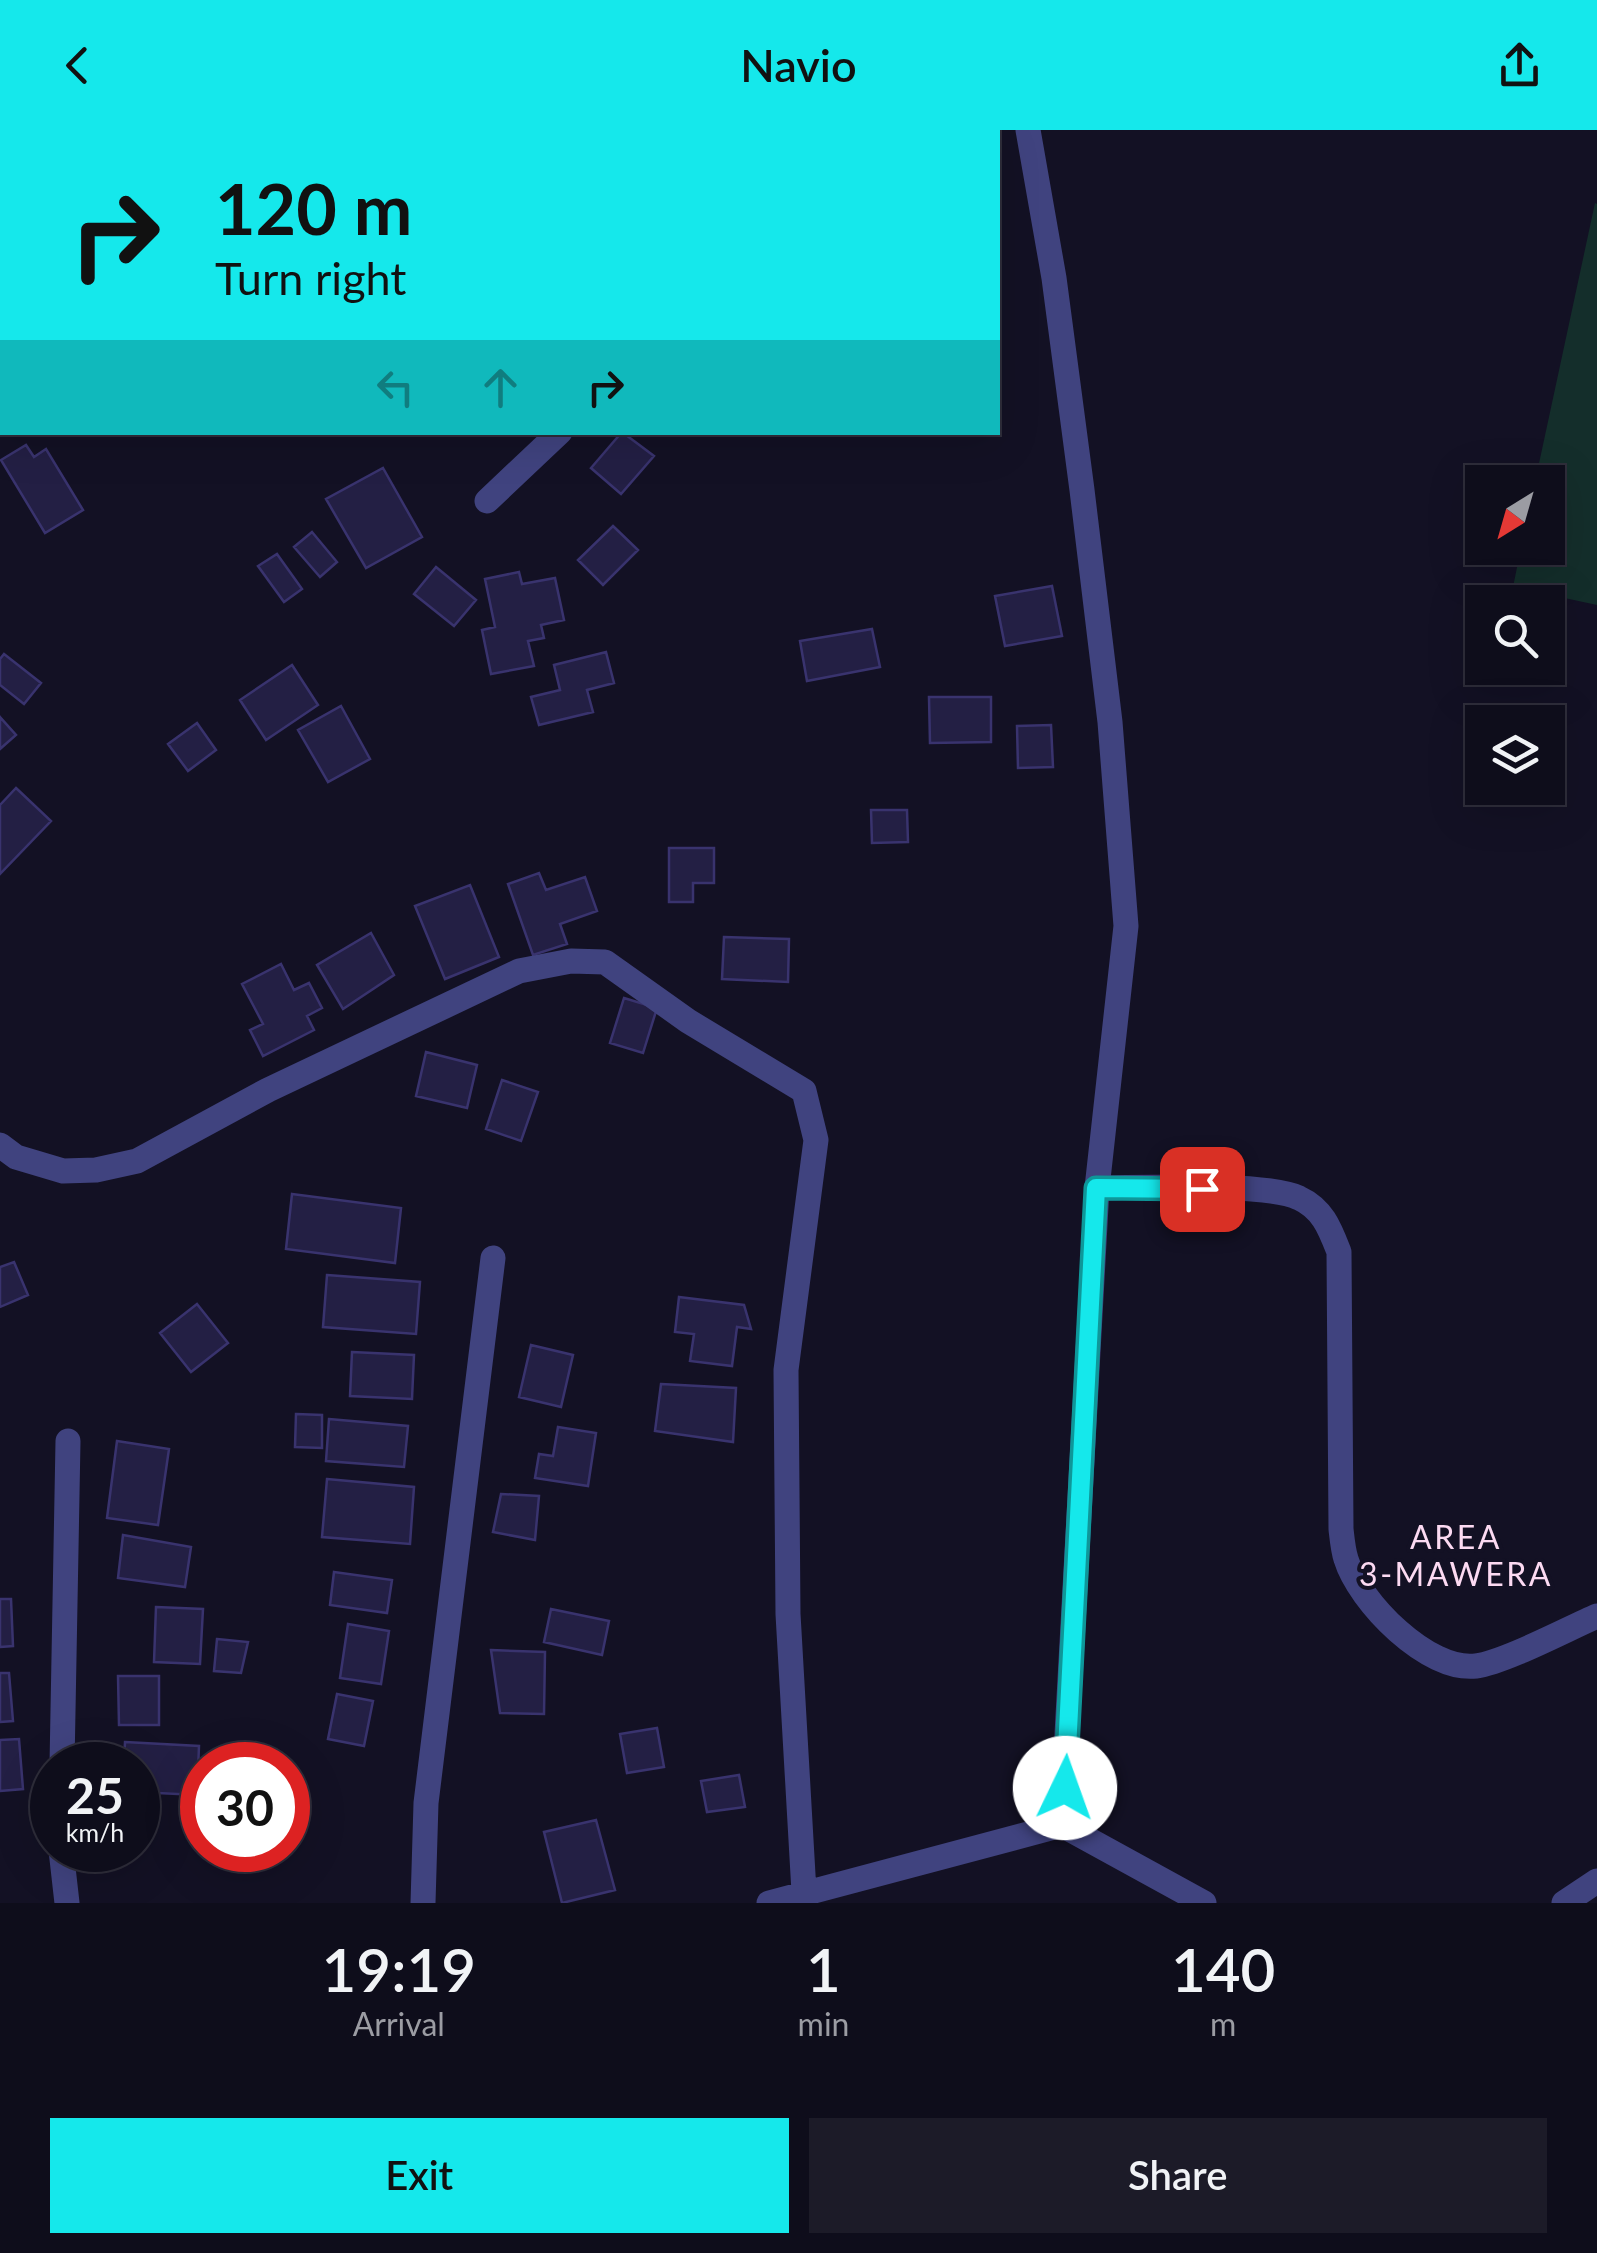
<!DOCTYPE html>
<html lang="en">
<head>
<meta charset="utf-8">
<style>
  body { margin:0; font-family:Lato,sans-serif; background:#1c1b28; color:#f1f3f6; height:100vh; display:flex; flex-direction:column; font-size:38px; white-space:nowrap }
  * { box-sizing:border-box; margin:0 }
  p { font-size:32px; color:#9b9ca3 }
  .icon { flex:none; width:55px; height:55px; fill:none; stroke:currentColor; stroke-width:2; stroke-linecap:round; stroke-linejoin:round }
  .map { position:relative; height:1773px; overflow:hidden }
  .panel { display:flex; flex-direction:column; background:#0e0d1b; flex:1 }
  .panel>* { flex:none }
  .hud { position:absolute; left:0px; top:0px; width:1000px; height:305px; box-shadow:0 10px 40px #0002,0 0 0 2px #2e2d3a; background:#15e8eb; color:#111; overflow:hidden }
  .needle { width:65px; rotate:217deg }
  .controls { position:absolute; left:1465px; top:335px; display:grid; gap:20px }
  .controls a { display:grid; place-items:center; width:100px; height:100px; border-radius:0px; background:#0e0d1b; box-shadow:0 10px 40px #0002,0 0 0 2px #2e2d3a; font-size:50px }
  .speed { position:absolute; left:30px; top:1612px; display:flex; gap:20px; font-size:50px; font-weight:700; text-align:center }
  .speed>* { display:grid; place-content:center; width:130px; height:130px; border-radius:50%; background:#0e0d1b; box-shadow:0 10px 40px #0002,0 0 0 2px #2e2d3a; line-height:1 }
  .speed small { font-size:25px; font-weight:400 }
  .speed .limit { border:15px solid #d22; background:#fff; color:#111 }
  .pin { position:absolute; display:grid; place-items:center; width:85px; height:85px; color:#fff; margin:-42px; border-radius:20px; box-shadow:0 5px 15px #0006 }
  .me { position:absolute; width:110px; margin:-55px; rotate:3deg; stroke-linejoin:round; filter:drop-shadow(0 0 8px #0008) }
  .turn { display:flex; align-items:center; gap:35px; height:210px; padding:0 50px; font-size:45px }
  .turn .icon { width:130px; height:130px; stroke-width:2.5 }
  .turn b { display:block; font-size:70px; line-height:85px }
  .lanes { display:flex; align-items:center; height:95px; padding:0 50px; background:#0003; justify-content:center; gap:50px; direction:ltr }
  .lanes .off { opacity:.35 }
  .eta { display:flex; justify-content:space-evenly; align-items:center; height:170px; text-align:center }
  .eta b { font-size:60px; font-weight:600; line-height:70px }
  .cta { display:flex; gap:20px; margin-top:auto; padding:20px 50px }
  .cta a { flex:1; height:115px; border-radius:0px; background:#15e8eb; color:#111; font-size:40px; font-weight:600; line-height:115px; text-align:center }
  .cta a+a { background:#1c1b28; color:#f1f3f6 }
  header { display:flex; justify-content:space-between; align-items:center; height:130px; padding:0 50px; background:#15e8eb; color:#111; font-size:45px; font-weight:600 }
  .map>svg:first-child { display:block }
  .green { fill:#142e2b }
  .building { fill:#231f44; stroke:#39336e; stroke-width:2.5 }
  .lines { fill:none; stroke-linecap:round; stroke-linejoin:round }
  .minor { stroke:#40437f; stroke-width:25 }
  .route-casing { stroke:#0e9799; stroke-width:25 }
  .route { stroke:#15e8eb; stroke-width:18 }
  .labels { text-anchor:middle; stroke-width:8; stroke-linejoin:round; paint-order:stroke }
  .quarter-label { font-size:32px; letter-spacing:2.5px; fill:#fcdaf2; stroke:#131124 }
</style>
</head>
<body>
<header><svg class="icon" aria-label="back" viewBox="0 0 24 24"><path d="M15 5l-7 7 7 7"/></svg>Navio<svg class="icon" aria-label="share" viewBox="0 0 24 24"><path d="M12 15V3M7 8l5-5 5 5M5 13v7h14v-7"/></svg></header>
<div class="map">
<svg width="1597" height="1773" viewBox="0 0 1597 1773">
  <rect width="100%" height="100%" fill="#131124"/>
  <path class="green" d="M1595,73L1597,74V475L1513,457L1521,418H1548V352H1535Z"/>
  <path class="building" d="M622,302L654,326L621,364L591,338Z
    M26,315L34,327L46,319L83,380L45,403L1,330Z
    M383,338L422,407L366,438L326,369Z
    M613,396L638,420L603,455L578,430Z
    M312,402L337,432L320,447L294,417Z
    M277,424L302,459L284,472L258,436Z
    M436,437L476,470L454,496L414,464Z
    M519,442L522,454L555,448L564,490L541,495L544,508L528,511L534,536L491,544L482,500L495,497L485,449Z
    M1052,456L1062,506L1005,516L995,466Z
    M872,499L880,537L807,551L800,511Z
    M606,522L614,553L587,560L593,582L539,595L531,567L560,560L554,535Z
    M4,524L41,553L24,574L0,555V529Z
    M292,535L318,575L266,610L240,570Z
    M929,567H991V612L930,613Z
    M341,576L370,629L328,652L298,600Z
    M0,587L16,605L0,619Z
    M197,593L216,620L188,641L168,614Z
    M1051,595L1053,637L1018,638L1017,596Z
    M16,658L51,691L0,744V675Z
    M871,680H907L908,712L872,713Z
    M669,718H714V753H693V772H669Z
    M539,743L546,760L585,747L597,781L560,794L567,814L533,825L508,754Z
    M470,755L499,827L445,849L415,776Z
    M371,803L394,845L343,879L317,835Z
    M724,807L789,809L788,852L722,849Z
    M281,834L294,860L309,853L322,878L307,886L314,900L263,926L250,900L263,894L242,854Z
    M624,868L657,878L643,923L610,913Z
    M426,922L477,935L467,978L416,966Z
    M502,950L538,962L521,1011L486,999Z
    M292,1064L401,1078L395,1133L286,1119Z
    M14,1132L28,1165L0,1177V1137Z
    M327,1145L420,1152L416,1204L323,1197Z
    M679,1167L744,1175L751,1199L737,1197L732,1236L690,1231L694,1204L675,1202Z
    M197,1174L228,1213L191,1242L160,1203Z
    M531,1215L573,1225L561,1277L519,1267Z
    M352,1222L414,1225L412,1269L350,1266Z
    M661,1254L736,1258L733,1312L655,1301Z
    M296,1284L322,1285V1318L295,1317Z
    M329,1289L408,1296L404,1337L326,1331Z
    M558,1297L596,1303L588,1356L535,1348L539,1324L553,1326Z
    M117,1311L169,1319L158,1395L107,1388Z
    M327,1349L414,1357L410,1414L322,1407Z
    M501,1364L539,1366L535,1410L493,1402Z
    M123,1405L191,1417L185,1457L118,1448Z
    M334,1442L392,1450L387,1483L330,1475Z
    M0,1469H11L13,1516L0,1517Z
    M156,1477L203,1479L200,1534L154,1532Z
    M551,1479L609,1491L602,1525L544,1512Z
    M348,1494L389,1501L381,1554L340,1548Z
    M217,1509L248,1512L241,1543L214,1541Z
    M491,1520L545,1522L544,1584L500,1583Z
    M0,1543H9L13,1591L0,1592Z
    M118,1546H159V1595H119Z
    M337,1564L373,1571L364,1616L328,1609Z
    M657,1598L664,1637L627,1643L620,1604Z
    M19,1609L23,1659L0,1661V1610Z
    M125,1612L199,1616L197,1665L138,1662V1635H124Z
    M739,1645L745,1677L707,1682L701,1651Z
    M596,1690L615,1760L562,1773L544,1702Z"/>
  <g class="lines">
    <path class="minor" d="M1028,0L1054,148L1082,360L1110,592L1126,796L1097,1058L1062,1695
      M880,2L883,0
      M487,371L560,302
      M0,1015L16,1027L63,1041L96,1040L137,1031L268,960L519,841L571,831L605,832L688,891L804,961L816,1010L786,1240L788,1484L804,1762
      M1097,1058C1138,1058 1267,1052 1299,1068C1323,1079 1330,1099 1339,1122L1341,1399C1342,1408 1343,1420 1346,1429C1359,1472 1428,1542 1476,1536C1505,1532 1567,1499 1597,1486
      M62,1635L68,1311
      M61,1720L67,1773
      M423,1773L426,1673L493,1128
      M769,1773L1062,1695L1204,1773
      M1564,1773L1597,1751"/>
  </g>
  <g class="lines">
    <g class="route-casing">
      <path id="route" d="M1065,1658L1096,1058L1202,1059"/>
    </g>
    <use href="#route" class="route"/>
  </g>
  <g class="labels">
    <g class="quarter-label">
      <text x="1456" y="1419">AREA<tspan x="1456" dy="37">3-MAWERA</tspan></text>
    </g>
  </g>
</svg>
<div class="controls">
<a><svg class="needle" viewBox="-14 -14 28 28"><path d="M0-13l5 13h-10z" fill="#e53935"/><path d="M0 13l5-13h-10z" fill="#9b9ca3"/></svg></a>
<a><svg class="icon" aria-label="search" viewBox="0 0 24 24"><circle cx="10" cy="10" r="6"/><path d="M15 15l6 6"/></svg></a>
<a><svg class="icon" aria-label="layers" viewBox="0 0 24 24"><path d="M12 4l9 5-9 5-9-5zM3 14l9 5 9-5"/></svg></a>
</div>
<div class="speed"><div>25<small>km/h</small></div><div class="limit">30</div></div>
<div class="pin" style="left:1202px;top:1059px;background:#d93025"><svg class="icon" aria-label="arrive" viewBox="0 0 24 24"><path d="M6 21V4h12l-3 4 3 4H6"/></svg></div>
<svg class="me" style="left:1065px;top:1658px" viewBox="-20 -20 40 40"><circle r="19" fill="#fff"/><path d="M0-13L10 11 0 6-10 11z" fill="#15e8eb"/></svg>
<div class="hud">
<div class="turn"><svg class="icon" aria-label="right" viewBox="0 0 24 24"><path d="M7 20v-9h11M14 6l5 5-5 5"/></svg><div><b>120 m</b>Turn right</div></div>
<div class="lanes"><svg class="icon off" aria-label="left" viewBox="0 0 24 24"><path d="M17 20v-9H6M10 6l-5 5 5 5"/></svg><svg class="icon off" aria-label="ahead" viewBox="0 0 24 24"><path d="M12 20V5M6 11l6-6 6 6"/></svg><svg class="icon" aria-label="right" viewBox="0 0 24 24"><path d="M7 20v-9h11M14 6l5 5-5 5"/></svg></div>
</div>
</div>
<section class="panel">
<div class="eta">
<div><b>19:19</b><p>Arrival</p></div>
<div><b>1</b><p>min</p></div>
<div><b>140</b><p>m</p></div>
</div>
<div class="cta"><a>Exit</a><a>Share</a></div>
</section>
</body>
</html>
